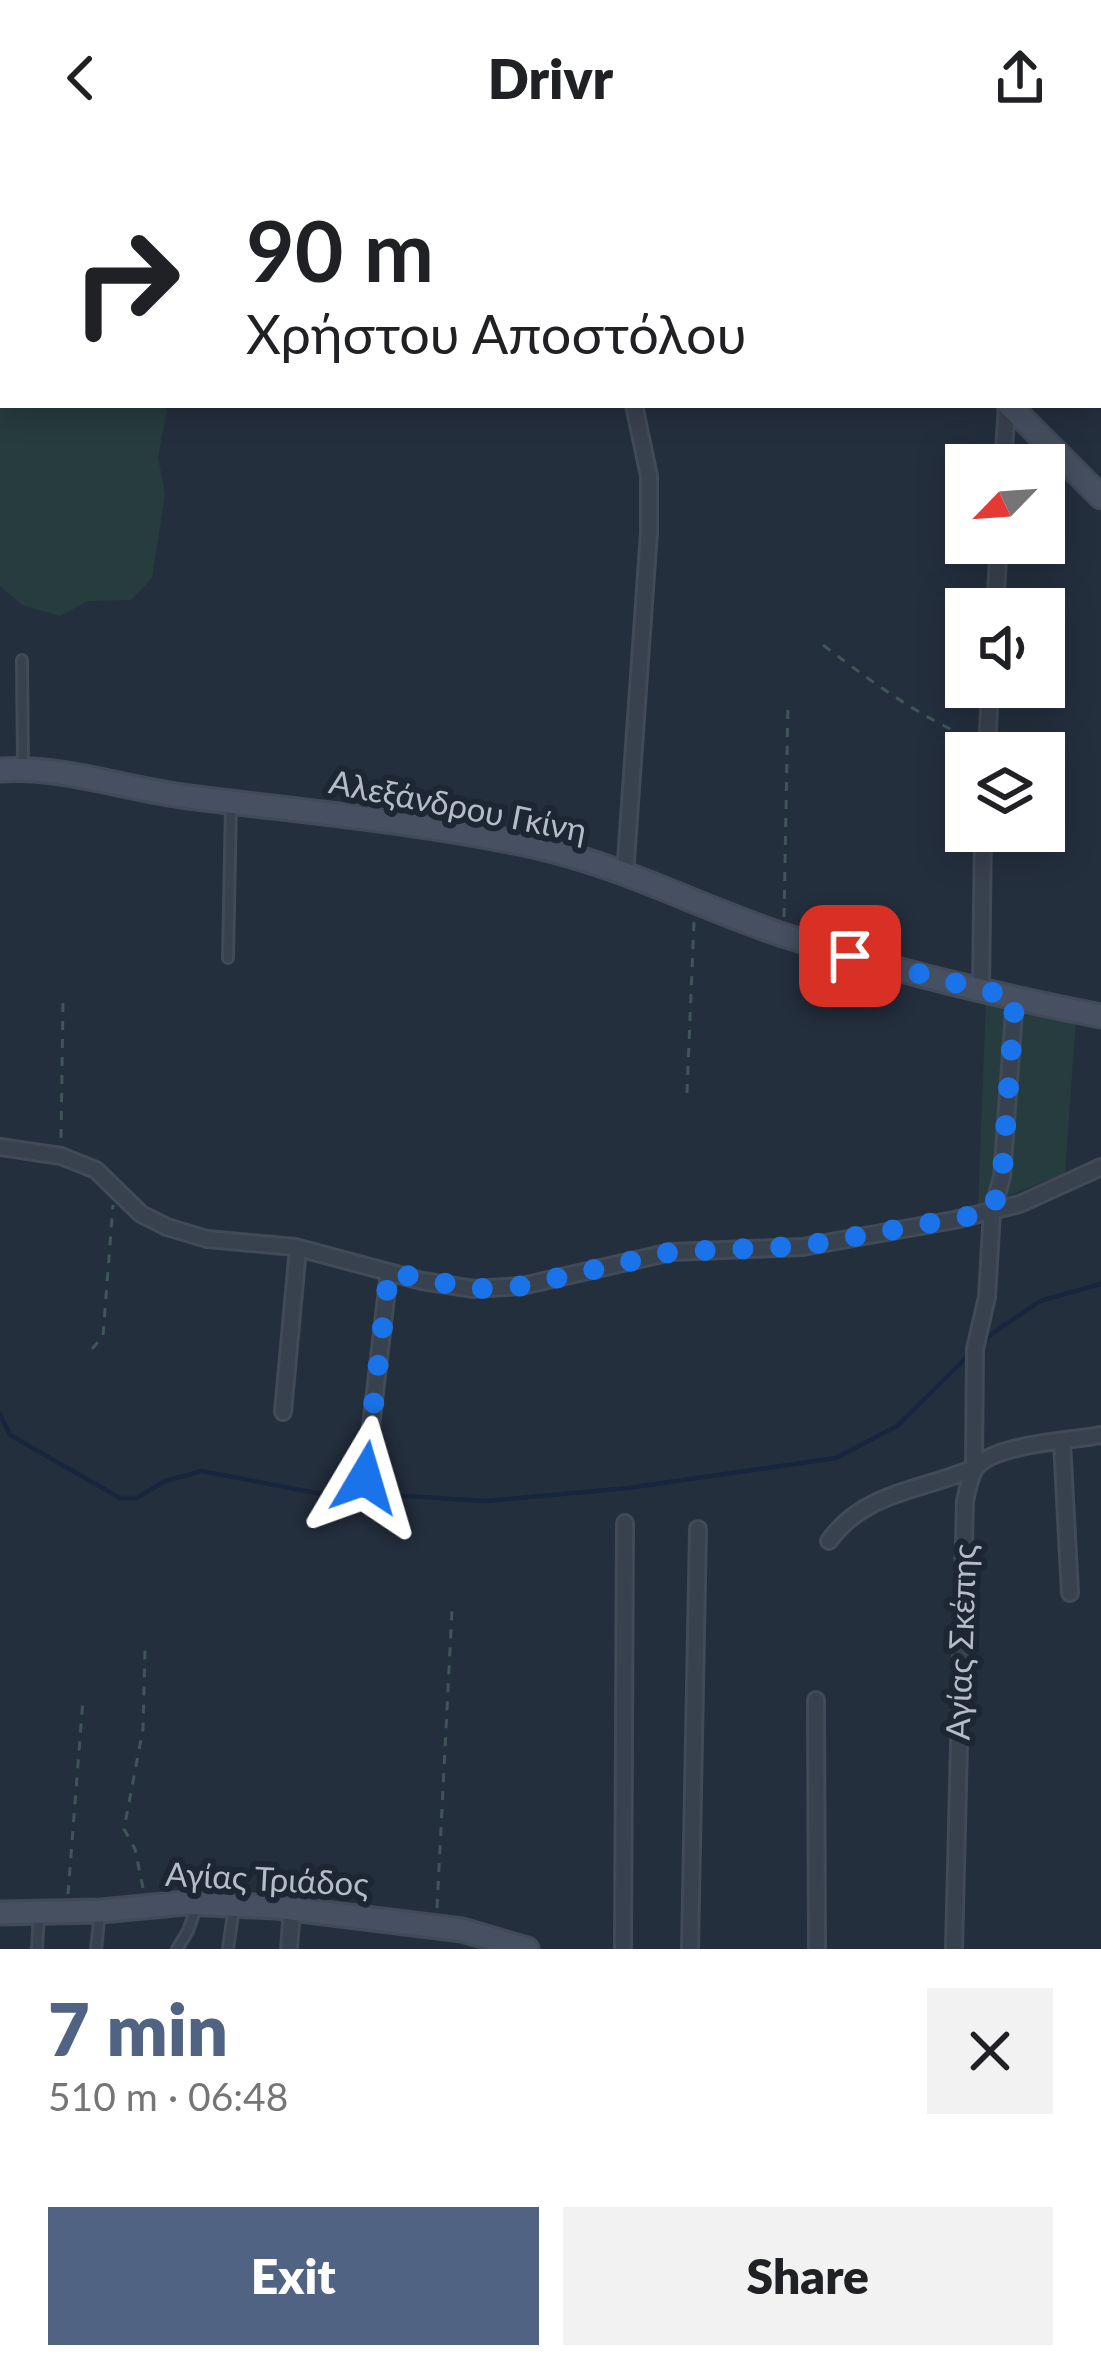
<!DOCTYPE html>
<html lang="en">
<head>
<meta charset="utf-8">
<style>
  body { margin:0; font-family:Lato,sans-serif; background:#f2f2f2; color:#202124; height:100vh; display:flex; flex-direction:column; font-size:45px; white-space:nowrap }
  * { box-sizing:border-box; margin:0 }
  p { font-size:39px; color:#757577 }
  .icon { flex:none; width:66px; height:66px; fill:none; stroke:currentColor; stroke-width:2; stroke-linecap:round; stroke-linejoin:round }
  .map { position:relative; height:1793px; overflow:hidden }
  .panel { display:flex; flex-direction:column; background:#fff; flex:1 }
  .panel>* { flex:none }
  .hud { position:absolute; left:0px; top:0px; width:1101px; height:252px; box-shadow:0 6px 30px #0003; background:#fff; color:#202124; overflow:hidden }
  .needle { width:78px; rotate:245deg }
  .controls { position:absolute; left:945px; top:288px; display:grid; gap:24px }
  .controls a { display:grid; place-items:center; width:120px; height:120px; border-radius:0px; background:#fff; box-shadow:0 6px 30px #0003; font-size:60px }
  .pin { position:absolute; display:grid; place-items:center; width:102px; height:102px; color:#fff; margin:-51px; border-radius:24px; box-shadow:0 6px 18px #0006 }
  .me { position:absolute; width:132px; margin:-66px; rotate:7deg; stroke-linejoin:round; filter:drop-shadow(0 0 9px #0008) }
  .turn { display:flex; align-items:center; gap:42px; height:252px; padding:0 48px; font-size:54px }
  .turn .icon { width:156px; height:156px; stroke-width:2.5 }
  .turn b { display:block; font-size:84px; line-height:102px }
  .round { display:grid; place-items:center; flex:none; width:126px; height:126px; border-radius:0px; background:#f2f2f2 }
  .head { display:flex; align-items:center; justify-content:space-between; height:204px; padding:0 48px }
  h1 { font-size:72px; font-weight:800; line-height:90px; color:#506383 }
  .cta { display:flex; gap:24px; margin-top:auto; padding:24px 48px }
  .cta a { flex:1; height:138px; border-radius:0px; background:#506383; color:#fff; font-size:48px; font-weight:800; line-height:138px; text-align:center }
  .cta a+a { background:#f2f2f2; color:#202124 }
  header { display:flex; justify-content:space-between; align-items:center; height:156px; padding:0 48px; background:#fff; font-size:54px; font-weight:800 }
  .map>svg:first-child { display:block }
  .green { fill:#263c3f }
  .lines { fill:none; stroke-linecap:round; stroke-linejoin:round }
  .stream { stroke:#17263c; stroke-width:4.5 }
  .lane-casing { stroke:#414a57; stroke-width:14 }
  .street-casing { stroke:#414a57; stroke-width:20 }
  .secondary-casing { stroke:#414a57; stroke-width:27 }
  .path { stroke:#3f5557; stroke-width:3; stroke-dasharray:9 9; stroke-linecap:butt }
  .lane { stroke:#38414e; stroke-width:8 }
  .street { stroke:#38414e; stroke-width:14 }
  .secondary { stroke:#465061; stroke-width:21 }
  .route { stroke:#1a73e8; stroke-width:21; stroke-dasharray:0 37.8 }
  .labels { text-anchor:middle; stroke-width:12; stroke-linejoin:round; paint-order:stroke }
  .street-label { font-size:33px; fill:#b4bcc9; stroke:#1d2633 }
</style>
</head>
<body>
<header><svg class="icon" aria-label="back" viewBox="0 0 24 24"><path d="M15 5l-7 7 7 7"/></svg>Drivr<svg class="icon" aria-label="share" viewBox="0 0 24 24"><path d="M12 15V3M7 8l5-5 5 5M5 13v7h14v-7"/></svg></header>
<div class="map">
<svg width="1101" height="1793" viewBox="0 0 1101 1793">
  <rect width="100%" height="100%" fill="#242f3e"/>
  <path class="green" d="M0,118L3,249H163L167,255L158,301L165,338L152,422L131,444L88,445L60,460L22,449L0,430Z
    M986,842L1076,863L1065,1017L978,1052Z"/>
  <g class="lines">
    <path class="stream" d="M983,1184L1040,1145L1101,1128
      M0,1258L10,1279L120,1342H137L165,1325L202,1315L326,1339H390L486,1345L628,1332L836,1302L897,1270L971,1197"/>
    <g class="lane-casing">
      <path id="lane" d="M453,3V0
        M22,504L23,611
        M228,802L231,648
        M37,1793L39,1758
        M96,1793L100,1756
        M177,1793L188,1775L197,1749
        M228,1793L234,1751"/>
    </g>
    <g class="street-casing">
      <path id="street" d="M503,3V0
        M710,3V0
        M1098,178H1101
        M1003,309L1007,249
        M995,453L999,387
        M987,597L990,531
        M625,719L649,376V320L634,249
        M981,833L983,675
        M0,991L61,1000L96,1014L141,1058L167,1071L207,1083L295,1091L422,1125L474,1133L522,1130L671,1096L803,1091L954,1064L1020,1048L1101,1011
        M283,1256L298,1092
        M1062,1286L1070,1437
        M365,1322L389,1116
        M829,1385C865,1335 921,1335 974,1312L975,1193L987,1141L992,1056L1002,1021L1015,842
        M816,1544L817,1793
        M289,1793L292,1753
        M623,1793L625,1367
        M690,1793L698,1373
        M954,1793L965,1345C968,1333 970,1317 978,1309C1002,1287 1070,1285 1101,1279"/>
    </g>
    <g class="secondary-casing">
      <path id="secondary" d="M790,0L792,3
        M1009,249L1101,341
        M0,614C65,610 125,633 189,641C307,656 426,666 542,692C624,711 702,752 783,779C886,813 994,839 1101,860
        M0,1757L101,1755L185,1747L276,1751L462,1774L527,1793"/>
    </g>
    <path class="path" d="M928,3V0
      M823,489C872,526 918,560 974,584
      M784,761L788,547
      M687,937L694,765
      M61,982L63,846
      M92,1193L103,1180L113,1049
      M143,1732L135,1693L124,1673L143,1573L145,1493
      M68,1738L83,1543
      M437,1752L452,1454"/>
    <use href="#lane" class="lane"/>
    <use href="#street" class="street"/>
    <use href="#secondary" class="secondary"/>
  </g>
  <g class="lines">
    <path class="route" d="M365,1322L389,1116L474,1133L522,1130L671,1096L803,1090L992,1056L1002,1021L1015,842L850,800"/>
  </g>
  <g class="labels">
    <g class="street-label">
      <text transform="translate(458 650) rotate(11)" y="12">Αλεξάνδρου Γκίνη</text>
      <text transform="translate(961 1486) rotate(-88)" y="12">Αγίας Σκέπης</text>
      <text transform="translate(267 1723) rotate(3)" y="12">Αγίας Τριάδος</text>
    </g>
  </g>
</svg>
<div class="controls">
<a><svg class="needle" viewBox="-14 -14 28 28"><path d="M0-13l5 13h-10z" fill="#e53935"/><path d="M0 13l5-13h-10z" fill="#757577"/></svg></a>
<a><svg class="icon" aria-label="sound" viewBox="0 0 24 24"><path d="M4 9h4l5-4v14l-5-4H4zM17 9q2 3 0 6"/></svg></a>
<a><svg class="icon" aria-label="layers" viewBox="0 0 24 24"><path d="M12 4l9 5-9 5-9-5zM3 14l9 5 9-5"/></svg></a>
</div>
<div class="pin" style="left:850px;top:800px;background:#d93025"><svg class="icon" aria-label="arrive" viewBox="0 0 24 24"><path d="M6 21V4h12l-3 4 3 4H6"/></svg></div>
<svg class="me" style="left:365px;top:1322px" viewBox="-20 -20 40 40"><path d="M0-17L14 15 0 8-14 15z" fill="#1a73e8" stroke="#fff" stroke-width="4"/></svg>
<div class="hud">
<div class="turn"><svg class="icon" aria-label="right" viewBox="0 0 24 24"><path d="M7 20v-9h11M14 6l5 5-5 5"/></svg><div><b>90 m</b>Χρήστου Αποστόλου</div></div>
</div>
</div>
<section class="panel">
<div class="head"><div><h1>7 min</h1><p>510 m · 06:48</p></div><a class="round"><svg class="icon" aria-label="close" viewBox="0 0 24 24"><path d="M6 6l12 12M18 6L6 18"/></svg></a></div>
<div class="cta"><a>Exit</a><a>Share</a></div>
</section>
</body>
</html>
